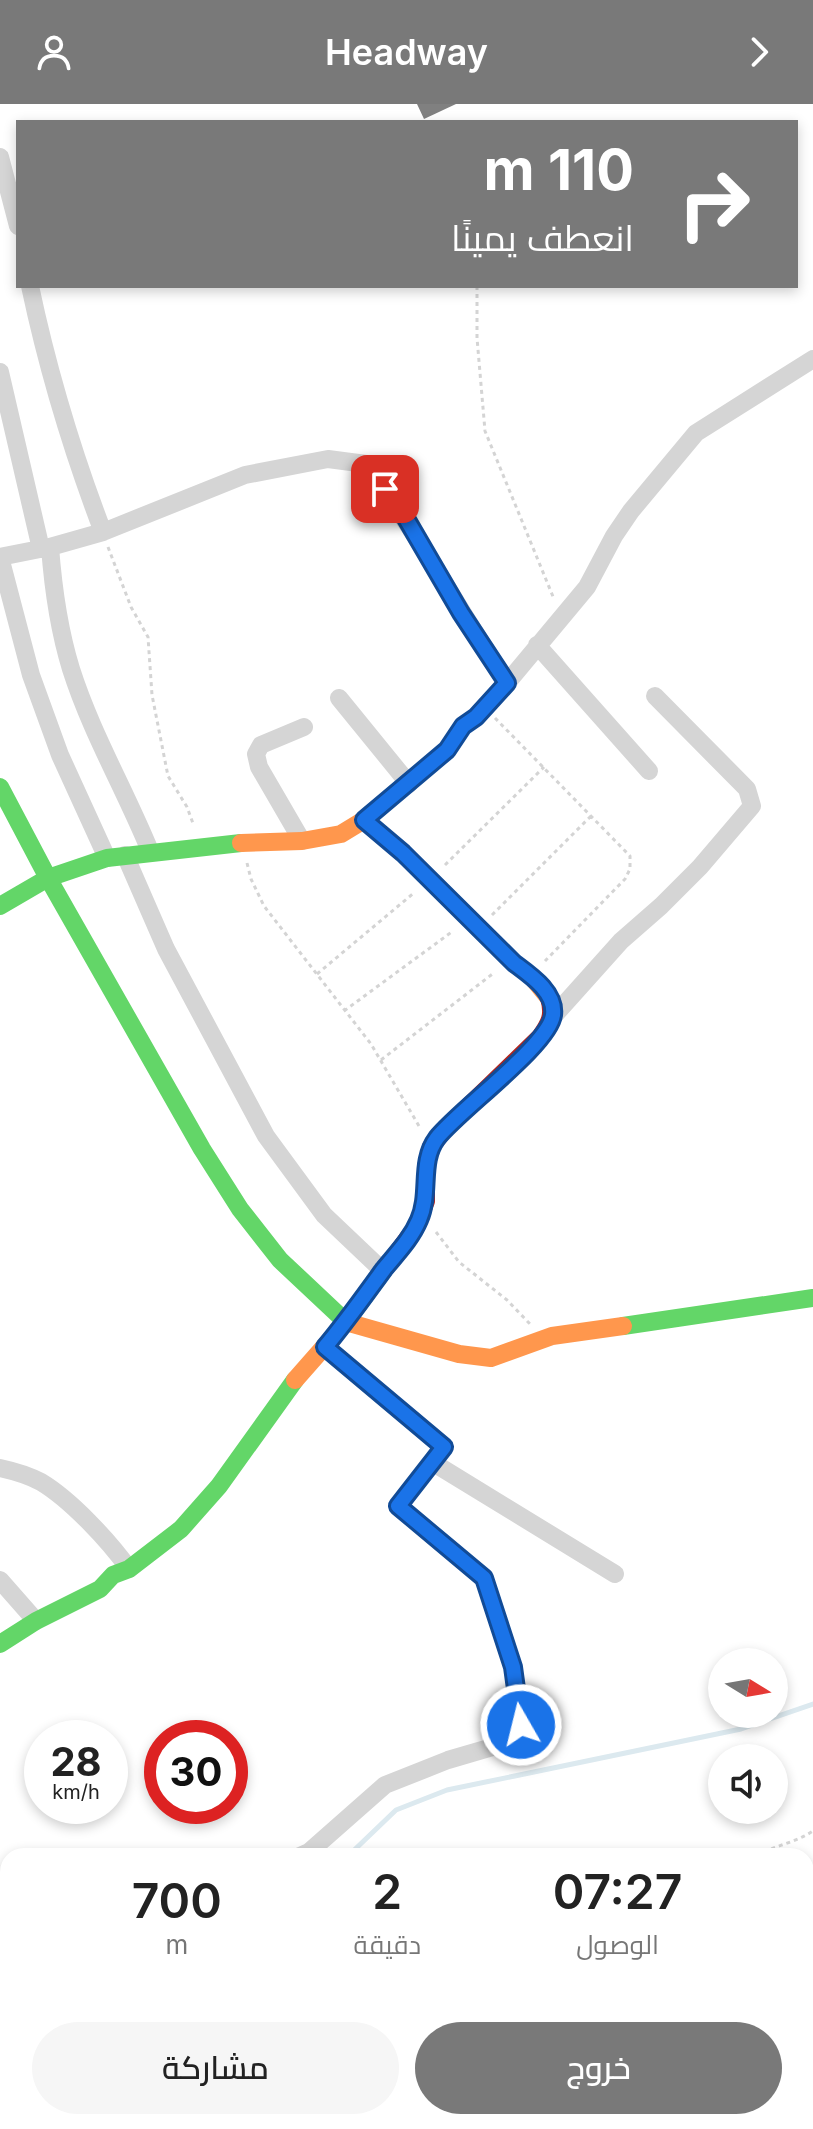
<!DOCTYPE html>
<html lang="ar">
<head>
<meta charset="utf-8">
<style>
  body { margin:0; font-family:Inter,Cairo,sans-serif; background:#f6f6f6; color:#222; direction:rtl; height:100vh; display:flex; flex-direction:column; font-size:30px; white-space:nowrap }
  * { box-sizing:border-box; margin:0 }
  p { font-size:26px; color:#767676 }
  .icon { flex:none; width:44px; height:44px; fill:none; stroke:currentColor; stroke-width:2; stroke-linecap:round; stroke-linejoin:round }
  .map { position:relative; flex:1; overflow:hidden; direction:ltr }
  .details { position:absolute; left:0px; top:1744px; width:814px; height:282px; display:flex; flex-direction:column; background:#fff; border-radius:24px 24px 0 0; box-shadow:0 4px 12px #0003; direction:rtl }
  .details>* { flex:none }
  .banner { position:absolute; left:16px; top:16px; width:782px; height:168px; border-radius:0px; box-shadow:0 4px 12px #0003; direction:rtl; background:#797979; color:#fff; overflow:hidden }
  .needle { width:52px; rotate:101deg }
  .fabs { position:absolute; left:708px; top:1544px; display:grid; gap:16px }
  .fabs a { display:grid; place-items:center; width:80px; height:80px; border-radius:50%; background:#fff; box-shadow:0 4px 12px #0003; font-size:40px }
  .speed { position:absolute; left:24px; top:1616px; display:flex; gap:16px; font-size:40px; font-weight:700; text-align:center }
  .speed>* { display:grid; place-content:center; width:104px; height:104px; border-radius:50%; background:#fff; box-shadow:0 4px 12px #0003; line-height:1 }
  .speed small { font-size:20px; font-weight:400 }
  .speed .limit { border:12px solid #d22; background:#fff; color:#111 }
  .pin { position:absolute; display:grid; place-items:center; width:68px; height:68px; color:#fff; margin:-34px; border-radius:16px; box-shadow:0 4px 12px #0006 }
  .me { position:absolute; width:88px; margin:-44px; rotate:352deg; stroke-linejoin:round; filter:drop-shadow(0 0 6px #0008) }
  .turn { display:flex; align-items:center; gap:28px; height:168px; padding:0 32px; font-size:36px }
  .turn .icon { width:104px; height:104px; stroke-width:2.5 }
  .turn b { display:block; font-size:56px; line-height:68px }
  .eta { display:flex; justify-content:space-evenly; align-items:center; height:136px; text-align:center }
  .eta b { font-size:48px; font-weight:600; line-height:56px }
  .button { display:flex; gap:16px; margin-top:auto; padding:16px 32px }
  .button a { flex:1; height:92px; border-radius:48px; background:#797979; color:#fff; font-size:32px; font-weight:600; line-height:92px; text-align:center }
  .button a+a { background:#f6f6f6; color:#222 }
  header { display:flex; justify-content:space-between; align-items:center; height:104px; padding:0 32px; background:#797979; color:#fff; font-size:36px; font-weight:600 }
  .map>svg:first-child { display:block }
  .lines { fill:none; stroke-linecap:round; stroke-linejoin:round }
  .stream { stroke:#dce9ef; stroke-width:5 }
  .building { fill:#808080 }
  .path { stroke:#d4d4d4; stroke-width:3; stroke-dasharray:4 4; stroke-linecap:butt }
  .street { stroke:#d5d5d5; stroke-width:18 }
  .fast { stroke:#63d668; stroke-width:18 }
  .slow { stroke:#ff974d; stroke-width:18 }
  .jam { stroke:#b3261e; stroke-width:18 }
  .route-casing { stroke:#114b97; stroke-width:20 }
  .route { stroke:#1a73e8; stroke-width:14 }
</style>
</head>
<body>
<header><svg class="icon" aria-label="forward" viewBox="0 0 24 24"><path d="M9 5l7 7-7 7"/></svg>Headway<svg class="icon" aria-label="person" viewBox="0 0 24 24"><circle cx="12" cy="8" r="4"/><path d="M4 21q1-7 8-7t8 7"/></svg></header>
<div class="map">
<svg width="813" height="2025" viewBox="0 0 813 2025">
  <rect width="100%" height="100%" fill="#fff"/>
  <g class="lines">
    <path class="stream" d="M348,1752L396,1706L447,1686L741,1625L813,1600
      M0,1902L8,1901"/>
  </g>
  <path class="building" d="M417,0H456L424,15Z"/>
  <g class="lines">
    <path class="path" d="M477,182V234L485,327L554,495
      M108,443L131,503L148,533L152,591L168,672L187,703L194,722
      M495,614L630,752V765L625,775L545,857
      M247,759L251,775L264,802L371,940L419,1022
      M445,761L544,663
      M492,811L591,712
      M317,870L415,788
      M344,907L453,827
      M381,956L495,868
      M436,1128L459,1158L507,1196L530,1220
      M757,1752C775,1741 795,1739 813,1727
      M0,1773L8,1784
      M0,1836L8,1848L0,1864
      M0,1970L8,1972
      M130,2018H138"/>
    <path class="street" d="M0,53L18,122
      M30,182C48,267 72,347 103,428
      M0,268L41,445
      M50,443C53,483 59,526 71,565C91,628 125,686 150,747
      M0,453L50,443L103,428L245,371L328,355L366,360C418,430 459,506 507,579
      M0,453L31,571L60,651L107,754
      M537,541L649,667
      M339,594L409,680
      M364,716L447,646L463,622L476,613L507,579L587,483L614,432L631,407L696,329L813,255
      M302,737L259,663L256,650L261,641L304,623
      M125,751L166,845L266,1032L324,1111L383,1167
      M552,914L621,837L661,802L700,763L752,702L747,685L655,592
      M432,1358L615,1470
      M0,1364C14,1367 28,1371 41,1378C71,1396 109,1437 129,1465
      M0,1476L36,1517
      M300,1752L309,1748L385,1681L448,1656L513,1637L521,1621L513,1563L484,1474L398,1402L444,1343L325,1243
      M284,2018L288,2025"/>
    <path class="fast" d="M0,683L48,774L202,1045L240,1105L280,1156L346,1218L384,1166
      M0,802L48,774L107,754L241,739
      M623,1222L813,1194
      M0,1540L36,1517L100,1485L113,1471L129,1465L181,1425L219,1382L295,1276"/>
    <path class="slow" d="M241,739L302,737L341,730L364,716L403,749L514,859L531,872L549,894
      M295,1276L346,1218L459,1250L491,1254L552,1232L623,1222"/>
    <path class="jam" d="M384,1166L416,1123L426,1097V1063L431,1043L445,1025L540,933C550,919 554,911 549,894"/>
  </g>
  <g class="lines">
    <g class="route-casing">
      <path id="route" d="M385,385L404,411L461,509L507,579L476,613L463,622L447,646L364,716L403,749L514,859C530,871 556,888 553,911C549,941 459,1006 437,1034C419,1058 431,1089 419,1116C411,1135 397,1149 384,1165C365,1191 346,1218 325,1243L444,1343L398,1402L484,1474L513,1563L521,1621"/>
    </g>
    <use href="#route" class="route"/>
  </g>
</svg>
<div class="fabs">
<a><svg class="needle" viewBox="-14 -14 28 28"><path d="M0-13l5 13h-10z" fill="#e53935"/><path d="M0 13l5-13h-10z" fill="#767676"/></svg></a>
<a><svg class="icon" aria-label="sound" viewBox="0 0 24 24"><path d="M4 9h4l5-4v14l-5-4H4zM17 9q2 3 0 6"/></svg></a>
</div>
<div class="speed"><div>28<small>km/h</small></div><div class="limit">30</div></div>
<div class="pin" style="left:385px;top:385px;background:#d93025"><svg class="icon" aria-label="arrive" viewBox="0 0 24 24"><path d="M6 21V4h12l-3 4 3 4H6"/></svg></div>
<svg class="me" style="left:521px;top:1621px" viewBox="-20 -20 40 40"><circle r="17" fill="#1a73e8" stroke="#fff" stroke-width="3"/><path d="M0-11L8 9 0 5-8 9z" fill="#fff"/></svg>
<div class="banner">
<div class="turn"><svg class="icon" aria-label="right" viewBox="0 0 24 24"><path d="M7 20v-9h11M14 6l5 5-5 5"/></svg><div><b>110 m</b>انعطف يمينًا</div></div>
</div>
<section class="details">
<div class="eta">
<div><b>07:27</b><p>الوصول</p></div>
<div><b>2</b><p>دقيقة</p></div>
<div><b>700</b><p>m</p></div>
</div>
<div class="button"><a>خروج</a><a>مشاركة</a></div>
</section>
</div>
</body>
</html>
